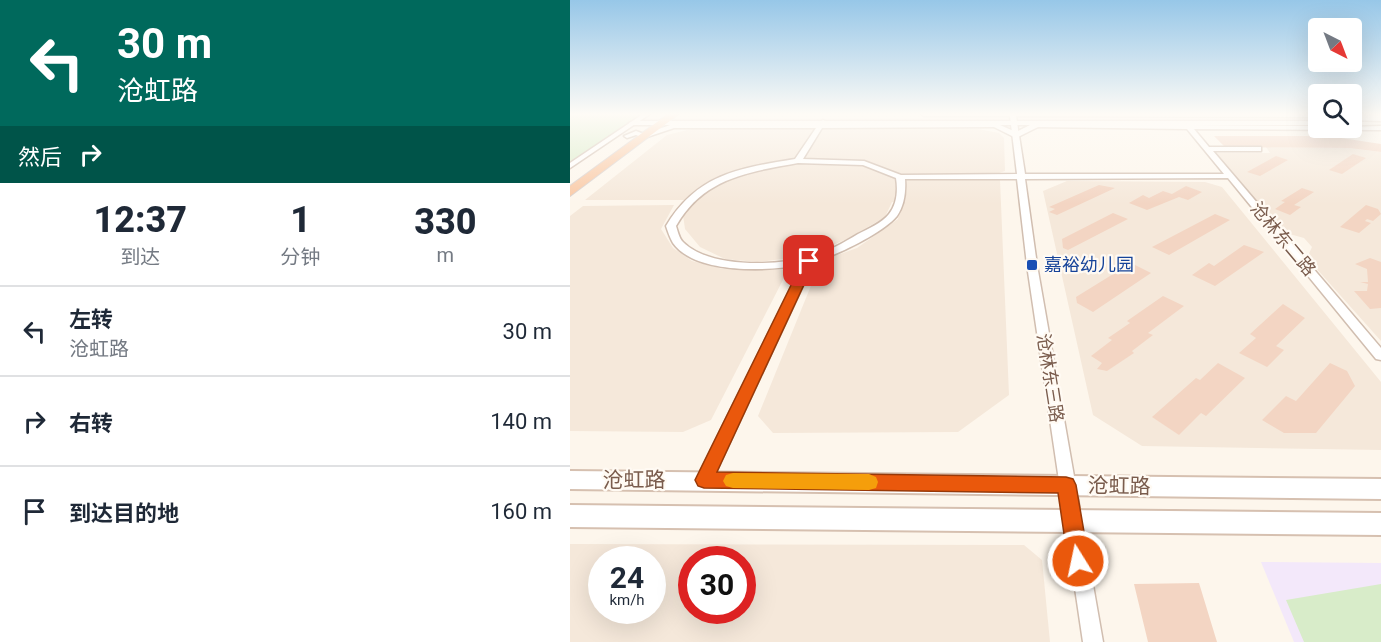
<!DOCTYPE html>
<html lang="zh">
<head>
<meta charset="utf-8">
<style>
  body { margin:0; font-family:Roboto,"Noto Sans SC",sans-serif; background:#f6f6f7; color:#1f2937; height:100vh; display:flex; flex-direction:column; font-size:22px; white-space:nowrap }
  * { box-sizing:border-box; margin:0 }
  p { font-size:20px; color:#747a83 }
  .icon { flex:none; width:33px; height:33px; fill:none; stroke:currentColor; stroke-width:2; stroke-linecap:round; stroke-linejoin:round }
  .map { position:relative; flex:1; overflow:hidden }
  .details { display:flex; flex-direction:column; background:#fff; width:570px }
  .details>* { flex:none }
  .top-card { background:#00695c; color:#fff; overflow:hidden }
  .needle { width:39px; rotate:138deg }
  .buttons { position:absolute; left:738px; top:18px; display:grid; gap:12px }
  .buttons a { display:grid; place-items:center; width:54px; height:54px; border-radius:6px; background:#fff; box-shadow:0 6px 24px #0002; font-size:30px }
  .speed { position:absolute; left:18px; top:546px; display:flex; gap:12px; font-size:30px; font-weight:700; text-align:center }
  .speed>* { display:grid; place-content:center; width:78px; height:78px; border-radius:50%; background:#fff; box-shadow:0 6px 24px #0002; line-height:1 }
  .speed small { font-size:15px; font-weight:400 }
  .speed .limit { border:9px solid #d22; background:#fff; color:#111 }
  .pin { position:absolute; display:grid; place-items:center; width:51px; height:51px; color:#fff; margin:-26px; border-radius:12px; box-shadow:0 3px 9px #0006 }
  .me { position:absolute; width:66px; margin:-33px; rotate:350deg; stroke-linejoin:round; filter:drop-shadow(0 0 4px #0008) }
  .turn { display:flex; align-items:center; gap:21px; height:126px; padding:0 18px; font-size:27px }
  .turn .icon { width:78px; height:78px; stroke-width:2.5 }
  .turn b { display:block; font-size:42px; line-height:51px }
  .then { display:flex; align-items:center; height:57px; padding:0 18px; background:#0003; gap:12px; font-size:22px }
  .eta { display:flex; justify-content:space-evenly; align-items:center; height:102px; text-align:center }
  .eta b { font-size:36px; font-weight:800; line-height:42px }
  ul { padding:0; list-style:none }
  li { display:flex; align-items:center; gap:18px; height:90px; padding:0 18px; border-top:2px solid #e0e1e3 }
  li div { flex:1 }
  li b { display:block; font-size:22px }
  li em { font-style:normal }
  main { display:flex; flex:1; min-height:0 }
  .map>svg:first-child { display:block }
  .residential { fill:#f5e8da; fill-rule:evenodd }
  .education { fill:#f3e8fa }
  .green { fill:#d8ecc9 }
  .building { fill:#f3d5c3 }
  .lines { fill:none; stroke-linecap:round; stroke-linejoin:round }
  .minor-casing { stroke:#d1beb0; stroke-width:3 }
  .tertiary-casing { stroke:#d1beb0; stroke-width:3 }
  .secondary-casing { stroke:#d6c0b0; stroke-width:4 }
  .trunk-casing { stroke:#dad1cd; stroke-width:2 }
  .minor { fill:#fff; fill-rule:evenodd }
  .tertiary { fill:#fff; fill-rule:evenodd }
  .secondary { fill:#fff; fill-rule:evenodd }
  .trunk { fill:#f9c8a4; fill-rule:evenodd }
  .route { fill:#ea580c; stroke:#983908; stroke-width:1.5 }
  .slow { fill:#f59e0b }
  .transit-dot { fill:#1a4fb4; stroke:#fffaf3; stroke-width:2 }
  .labels { text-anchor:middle; stroke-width:4.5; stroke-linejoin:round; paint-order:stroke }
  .street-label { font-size:18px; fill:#7a5c4d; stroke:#fffaf3 }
  .transit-label { font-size:18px; fill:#164399; stroke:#fffaf3; text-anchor:start }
  .near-street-label { font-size:21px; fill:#7a5c4d; stroke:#fffaf3 }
</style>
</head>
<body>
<main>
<section class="details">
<div class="top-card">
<div class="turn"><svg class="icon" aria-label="left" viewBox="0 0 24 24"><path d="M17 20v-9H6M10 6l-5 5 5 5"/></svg><div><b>30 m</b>沧虹路</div></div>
<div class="then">然后<svg class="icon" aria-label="right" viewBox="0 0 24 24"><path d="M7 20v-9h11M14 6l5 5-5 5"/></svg></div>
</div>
<div class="eta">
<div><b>12:37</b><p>到达</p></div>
<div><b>1</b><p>分钟</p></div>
<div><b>330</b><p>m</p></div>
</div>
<ul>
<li><svg class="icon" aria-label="left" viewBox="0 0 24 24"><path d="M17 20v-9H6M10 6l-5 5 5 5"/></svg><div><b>左转</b><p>沧虹路</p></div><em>30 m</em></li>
<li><svg class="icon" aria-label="right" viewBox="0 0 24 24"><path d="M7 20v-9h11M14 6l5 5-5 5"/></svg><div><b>右转</b></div><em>140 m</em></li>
<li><svg class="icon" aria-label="arrive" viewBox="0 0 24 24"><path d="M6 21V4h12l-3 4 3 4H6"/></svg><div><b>到达目的地</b></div><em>160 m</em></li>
</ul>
</section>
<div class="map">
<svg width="811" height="642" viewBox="0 0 811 642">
  <rect width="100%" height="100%" fill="#fdf6ec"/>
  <path class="residential" d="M121,129H408L429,133L434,138L435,171L423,175H377L376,180H430L439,395L388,432L203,433L188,416L251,261L287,248L328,219L332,203L322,202L315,217L279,238L238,256L187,262L155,259L130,247L115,229L113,215L123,200H15L97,135Z
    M696,147L779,148L811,152V341L737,258L742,247L734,238L712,232L646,153H700Z
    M497,181L635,182L652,187L811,382V450L572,446L523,415L473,191Z
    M104,205L91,229L103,248L122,261L153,269L218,270L141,420L113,432L0,431V216L13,206Z
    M0,544L454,545L472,560L480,642H0ZM32,560H82V610H32ZM122,560H172V610H122Z"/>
  <path class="education" d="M691,562L811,563V642H724Z"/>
  <path class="green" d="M11,114H73L0,165V115Z
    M811,584V642H734L716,600Z"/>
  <path class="building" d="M644,136H758L811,144V152L779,148L655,147Z
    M783,154L796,158L772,174L759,170Z
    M706,156L718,160L690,176L677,172Z
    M529,185L545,188L487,215L479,212L485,209L479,207Z
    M616,186L632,192L618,200L609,197L577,210L559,203L573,195L579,198L593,191L602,194Z
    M732,188L744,192L724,205L731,207L720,215L705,209L715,202L711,201Z
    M796,205L808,209L811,214L803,221L797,219L795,221L801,223L789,233L770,227Z
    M543,213L558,219L498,250L493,248L492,239Z
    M645,214L660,220L599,255L582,247Z
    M674,245L694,252L645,286L622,275L639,263L644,266Z
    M800,258L811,262V308L800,309L784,291H797L798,284L790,282H798L797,269L785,264Z
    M561,263L581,273L523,312L507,303L506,297Z
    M593,296L614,306L578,333L583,335L562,351L564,353L537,371L527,369L532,363L521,356L542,340L538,338L560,323L557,321Z
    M713,304L735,318L706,346L714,350L697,367L669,353L686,338L680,334Z
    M648,363L675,378L636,416L631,413L609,435L582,417L626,378L630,380Z
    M760,363L777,371L785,386L746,433H714L692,420L716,396L726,401Z
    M629,583L647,642H578L564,584Z"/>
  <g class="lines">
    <g class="minor-casing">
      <path id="minor" d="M73,114H80L0,168V163Z
        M351,114H748V117L446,116L455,174H654L617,129L464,127L463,126L466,124L614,125L617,123L620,125L748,126V128L811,126V130L624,129L639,147H691V151H643L811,348V360L806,359L658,178L455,179L467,265L533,642H513L457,265L447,179H335C336,192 334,206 327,216C313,233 265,256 244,262L140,485L134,487L128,485L126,480L232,265C198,271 126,275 103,243C100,238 98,232 96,226C127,174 170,168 225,159L246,128H104L74,138L66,135L57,138L54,136L66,131L74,134L103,124H248L253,120L256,122L255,124H424L427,126L426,127L252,128L233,159L294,161L331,175L447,174L440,116H354ZM228,163L293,165L326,178C328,190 327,204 319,214C312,223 298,229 288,234C273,243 256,253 238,257C205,266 139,268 113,242C109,238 108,232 106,226C133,178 178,172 228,163Z
        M782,114H811V117H782Z"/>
    </g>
    <g class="tertiary-casing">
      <path id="tertiary" d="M782,116L811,117V121L782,120Z
        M63,121H748V125H472L446,138L420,125H60L59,123ZM430,125H460L446,132Z"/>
    </g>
    <g class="secondary-casing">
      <path id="secondary" d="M0,471L811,479V499L0,489Z
        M0,505L811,513V535L0,527Z"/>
    </g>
    <g class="trunk-casing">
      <path id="trunk" d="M98,114H109L0,196V186Z"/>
    </g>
    <use href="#minor" class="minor"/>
    <use href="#tertiary" class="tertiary"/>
    <use href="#secondary" class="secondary"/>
    <use href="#trunk" class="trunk"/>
  </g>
  <linearGradient id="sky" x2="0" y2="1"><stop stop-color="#97c7e8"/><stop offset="0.56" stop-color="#fefbf6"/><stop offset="1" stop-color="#fefbf6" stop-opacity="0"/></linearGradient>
  <rect width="811" height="204" fill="url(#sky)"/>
  <path class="route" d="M239,257L245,261L147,472L496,477L503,479L506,485L519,561L516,568L508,571L501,568L498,561L488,493L134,488L128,486L125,480L233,261Z"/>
  <path class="slow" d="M163,473L299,474L306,477L308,482L306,488L299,490L163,488L156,486L153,481L156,475Z"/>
  <rect class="transit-dot" x="456" y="259" width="12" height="12" rx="3"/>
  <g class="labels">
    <g class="street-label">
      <text transform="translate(713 239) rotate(50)" y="6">沧林东二路</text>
      <text transform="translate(480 378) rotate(81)" y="6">沧林东三路</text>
    </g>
    <g class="transit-label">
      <text x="474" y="271">嘉裕幼儿园</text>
    </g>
    <g class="near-street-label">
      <text x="64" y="487">沧虹路</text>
      <text transform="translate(549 486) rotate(1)" y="7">沧虹路</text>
    </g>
  </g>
</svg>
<div class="buttons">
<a><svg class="needle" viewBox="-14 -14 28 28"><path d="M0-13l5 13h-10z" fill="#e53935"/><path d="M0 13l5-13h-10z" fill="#747a83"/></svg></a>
<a><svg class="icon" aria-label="search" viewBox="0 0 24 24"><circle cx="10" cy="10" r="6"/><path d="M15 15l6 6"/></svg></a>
</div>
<div class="speed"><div>24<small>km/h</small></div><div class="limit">30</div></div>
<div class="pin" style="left:239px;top:261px;background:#d93025"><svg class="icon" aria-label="arrive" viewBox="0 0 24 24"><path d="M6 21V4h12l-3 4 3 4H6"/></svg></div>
<svg class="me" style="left:508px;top:561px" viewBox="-20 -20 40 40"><circle r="17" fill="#ea580c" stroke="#fff" stroke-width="3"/><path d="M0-11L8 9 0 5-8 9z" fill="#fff"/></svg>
</div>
</main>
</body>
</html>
